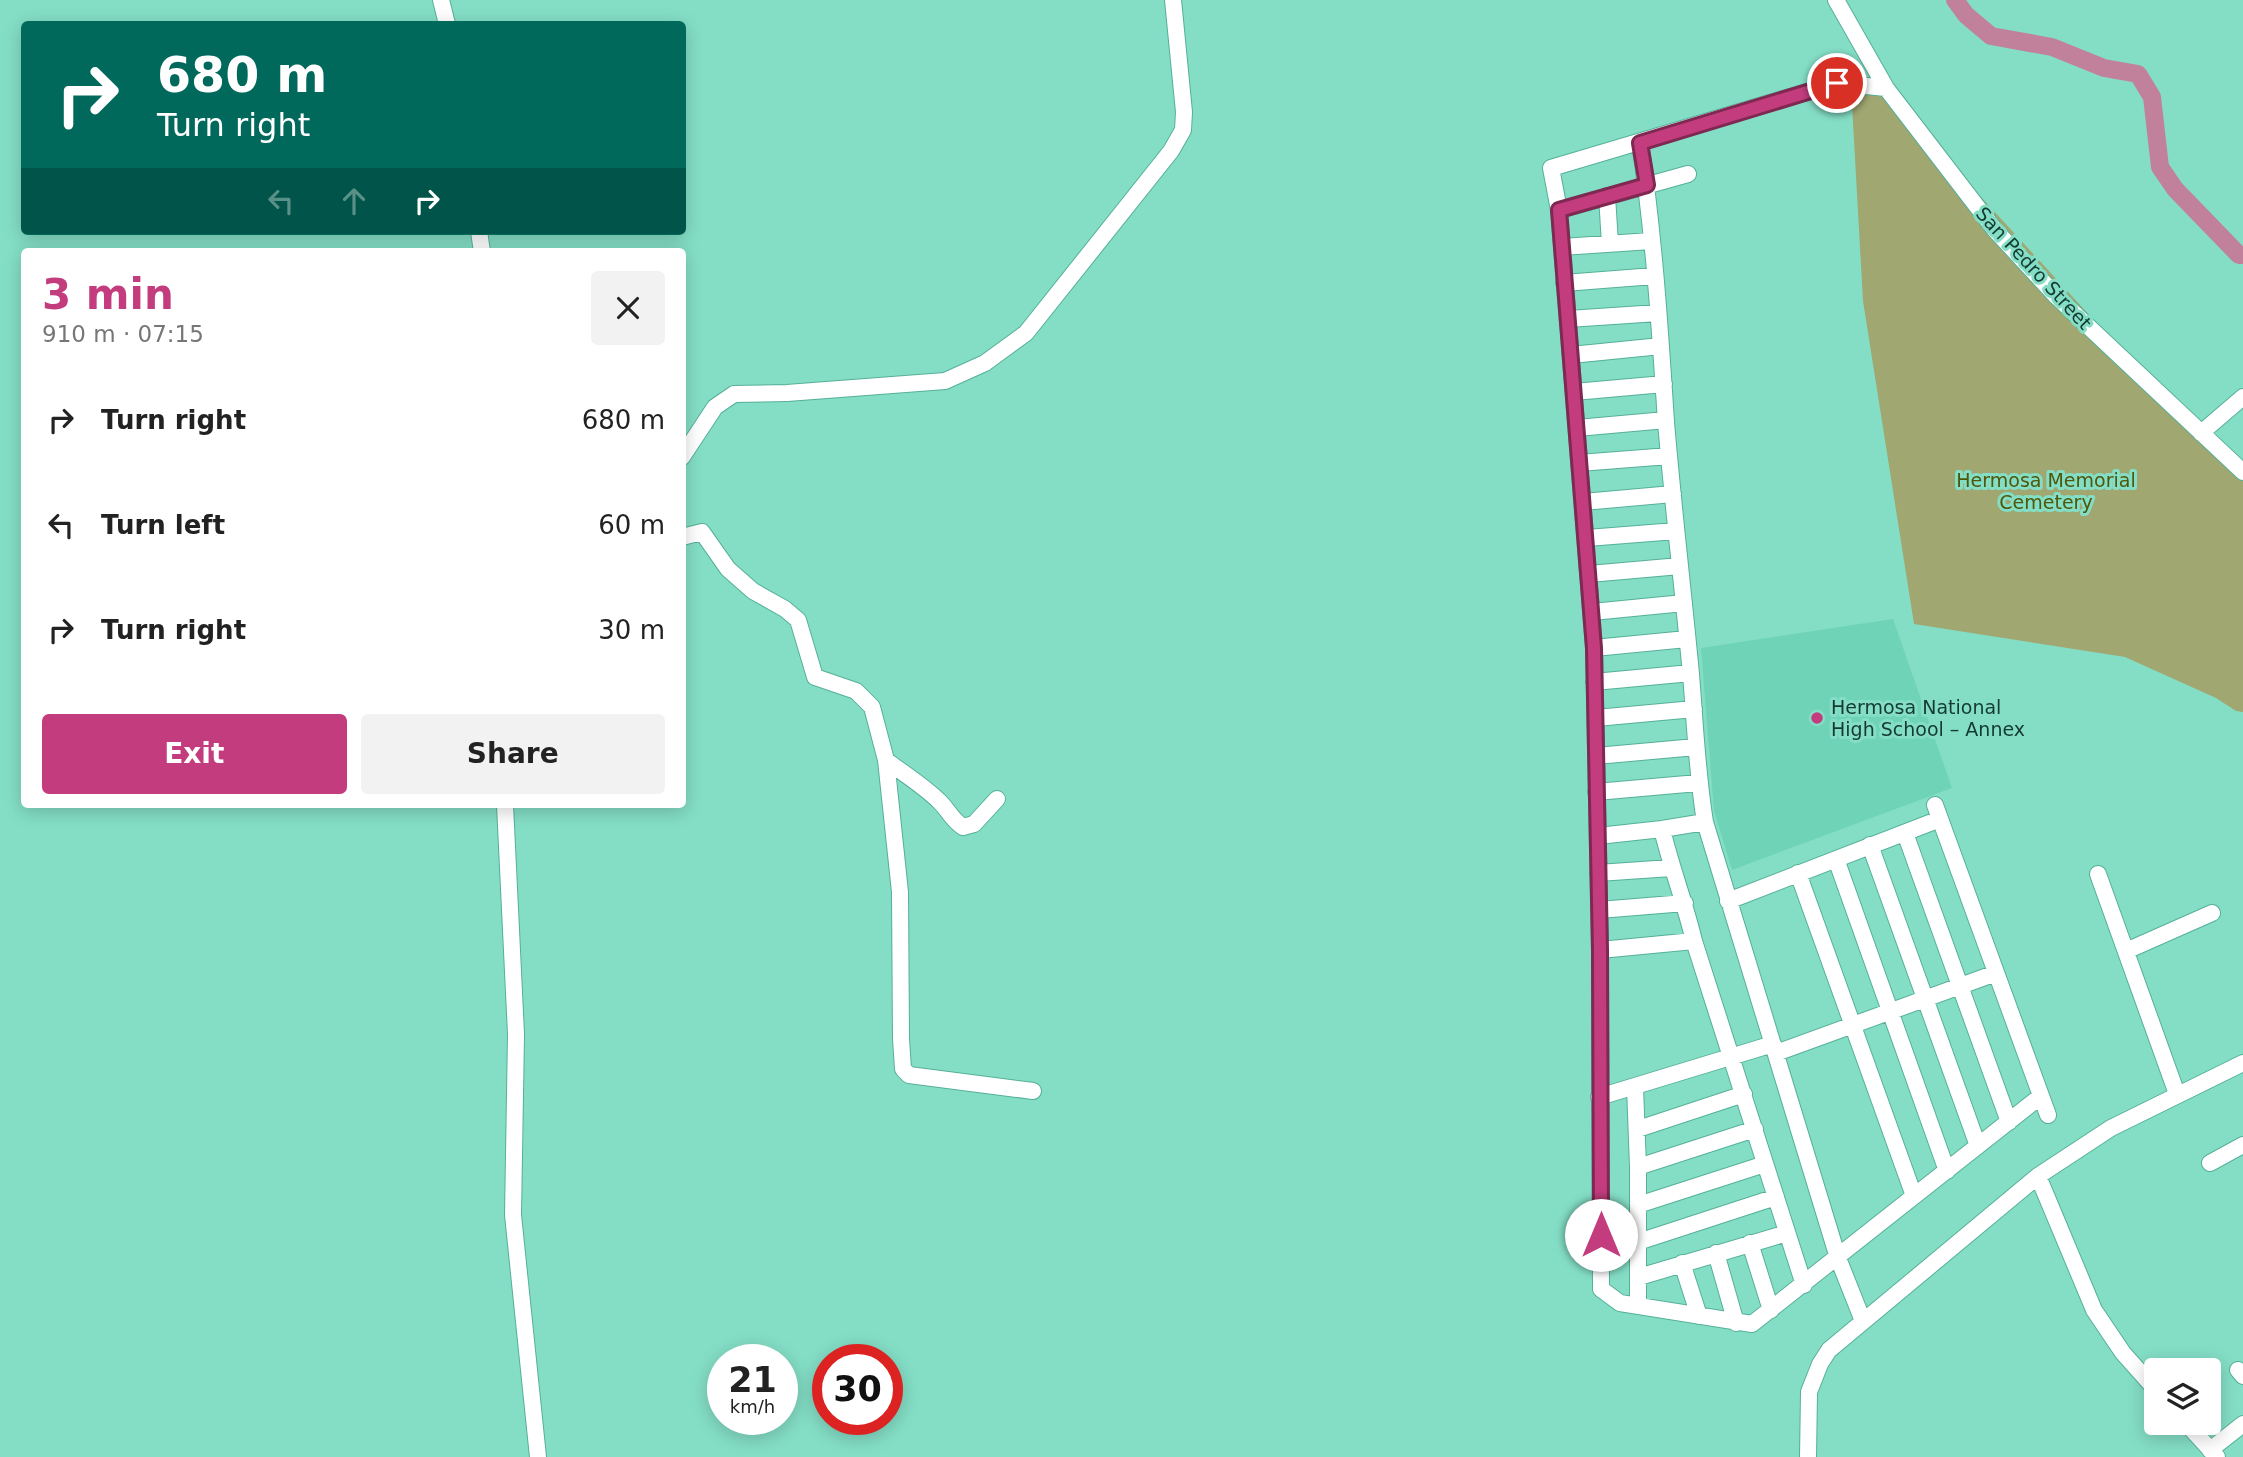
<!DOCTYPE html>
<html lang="en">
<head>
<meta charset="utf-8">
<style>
  body { margin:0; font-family:"DejaVu Sans",sans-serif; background:#f2f2f2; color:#222; height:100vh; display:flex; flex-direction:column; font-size:26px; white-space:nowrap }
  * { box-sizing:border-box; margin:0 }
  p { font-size:23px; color:#767676 }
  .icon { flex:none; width:38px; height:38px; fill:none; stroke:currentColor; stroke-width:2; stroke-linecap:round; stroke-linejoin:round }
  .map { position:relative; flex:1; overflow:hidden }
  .side { position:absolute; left:21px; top:248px; width:665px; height:560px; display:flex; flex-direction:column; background:#fff; border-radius:7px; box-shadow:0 4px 18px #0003 }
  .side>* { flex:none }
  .hud { position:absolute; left:21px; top:21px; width:665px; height:214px; border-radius:7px; box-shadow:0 4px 18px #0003; background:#00695c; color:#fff; overflow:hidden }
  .buttons { position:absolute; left:2144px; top:1358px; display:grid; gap:14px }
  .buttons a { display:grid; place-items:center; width:77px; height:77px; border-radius:7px; background:#fff; box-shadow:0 4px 18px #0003; font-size:35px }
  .speed { position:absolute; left:707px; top:1344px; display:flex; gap:14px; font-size:35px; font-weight:700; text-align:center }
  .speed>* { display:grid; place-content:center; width:91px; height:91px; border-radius:50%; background:#fff; box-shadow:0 4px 18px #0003; line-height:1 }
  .speed small { font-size:18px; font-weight:400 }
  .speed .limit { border:10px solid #d22; background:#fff; color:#111 }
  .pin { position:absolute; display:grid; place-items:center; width:60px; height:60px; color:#fff; margin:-30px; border:4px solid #fff; border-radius:50%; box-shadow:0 2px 7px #0007 }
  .me { position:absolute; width:77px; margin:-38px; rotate:0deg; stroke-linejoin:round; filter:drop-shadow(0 0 5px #0008) }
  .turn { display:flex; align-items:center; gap:24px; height:147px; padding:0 21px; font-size:32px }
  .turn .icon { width:91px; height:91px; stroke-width:2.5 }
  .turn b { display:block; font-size:49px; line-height:60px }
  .lanes { display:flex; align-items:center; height:66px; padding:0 21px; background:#0003; justify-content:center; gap:35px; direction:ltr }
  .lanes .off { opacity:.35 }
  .round { display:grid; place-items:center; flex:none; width:74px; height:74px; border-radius:7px; background:#f2f2f2 }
  .headline { display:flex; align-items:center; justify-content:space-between; height:119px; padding:0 21px }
  h1 { font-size:42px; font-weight:600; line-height:52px; color:#c33d7e }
  .button { display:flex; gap:14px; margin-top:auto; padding:14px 21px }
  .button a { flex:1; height:80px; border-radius:7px; background:#c33d7e; color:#fff; font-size:28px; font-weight:600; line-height:80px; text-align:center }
  .button a+a { background:#f2f2f2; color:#222 }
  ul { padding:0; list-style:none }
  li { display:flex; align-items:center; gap:21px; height:105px; padding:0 21px }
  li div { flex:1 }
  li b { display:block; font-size:26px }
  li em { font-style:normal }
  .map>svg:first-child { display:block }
  .built { fill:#6fd3b8 }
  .green { fill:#a0a771 }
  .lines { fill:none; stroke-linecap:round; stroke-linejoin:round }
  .river { stroke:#c2819b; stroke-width:18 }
  .minor-casing { stroke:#56b099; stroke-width:18 }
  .minor { stroke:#fff; stroke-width:16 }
  .route-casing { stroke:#7f2852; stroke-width:18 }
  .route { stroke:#c33d7e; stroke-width:12 }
  .poi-dot { fill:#c33d7e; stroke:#84dec6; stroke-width:2.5 }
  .labels { text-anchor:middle; stroke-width:6; stroke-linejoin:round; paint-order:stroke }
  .street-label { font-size:19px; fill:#143b31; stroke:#84dec6 }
  .park-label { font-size:19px; fill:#50570a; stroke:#84dec6 }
  .poi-label { font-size:19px; fill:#143b31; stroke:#84dec6; text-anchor:start }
</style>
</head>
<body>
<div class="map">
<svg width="2243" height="1457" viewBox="0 0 2243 1457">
  <rect width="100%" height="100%" fill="#84dec6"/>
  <path class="built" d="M1893,619L1952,788L1732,870L1714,811L1701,648Z"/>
  <path class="green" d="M1851,87L1881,88L2192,427L2243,477V712L2236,711L2216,698L2125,657L1914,624L1863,301Z"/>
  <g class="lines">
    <path class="river" d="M1955,0L1966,15L1991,36L2052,47L2104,68L2138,74L2152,97L2160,167L2175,189L2239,255H2243"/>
    <g class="minor-casing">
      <path id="minor" d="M441,0L447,24
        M1836,0L1886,88L1995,230L2057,297L2243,472
        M1886,88L1837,83L1551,168L1559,210L1594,648L1600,950L1601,1289L1620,1303L1752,1324L2041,1096
        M1640,143C1654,235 1660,329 1666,422C1673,506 1683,590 1691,674C1695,724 1697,773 1705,822L1838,1258L1863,1321
        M1607,196L1610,244
        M1559,210L1688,174
        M479,231L482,252
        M1562,247L1651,241
        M1564,283L1654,276
        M1568,319L1658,313
        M1571,355L1661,346
        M1574,392L1664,384
        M1577,428L1666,420
        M2201,433L2243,397
        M682,457L715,407L734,394L787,393L945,381L985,363L1026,333L1171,151L1183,130L1184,112L1173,0
        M1579,463L1669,456
        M1583,502L1673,494
        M682,537L702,532L728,569L753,591L785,609L798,620L815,677L856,691L872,707L886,760L900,892L901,1039L903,1069L909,1075L1033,1091
        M1587,538L1676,531
        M1589,574L1680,566
        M1592,612L1684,603
        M1594,648L1687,639
        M1594,682L1691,673
        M1596,718L1694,709
        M1596,756L1696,747
        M886,760C904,774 924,786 940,802C950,812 951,819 963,827L974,824L997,799
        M1596,792L1698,783
        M505,805L516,1034L513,1215L538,1457
        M1935,805L2048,1115
        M1662,829C1671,867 1685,903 1694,941L1804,1285
        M1905,833L2009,1122
        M1598,836L1662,829L1705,822
        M1870,845L1978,1146
        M1836,859L1947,1171
        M1598,873L1671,868
        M1798,873L1914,1196
        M2098,874L2177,1094
        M1728,901L1940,819
        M1599,910L1685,903
        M1600,950L1694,941
        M2126,951L2212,913
        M1776,1053L1996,973
        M1635,1087L1638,1167V1306
        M1599,1097L1773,1044
        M1638,1129L1744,1094
        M2210,1163L2243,1145
        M1638,1167L1755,1129
        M2038,1176L2094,1310L2123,1353L2156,1390
        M1638,1205L1765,1164
        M1638,1242L1776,1197
        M1750,1243L1771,1310
        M1716,1253L1736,1323
        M1682,1263L1699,1316
        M1639,1277L1787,1233
        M2238,1370L2243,1376
        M2186,1423L2217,1457
        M2210,1450L2243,1424
        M1808,1457L1809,1392L1820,1364L1829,1350L2038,1176L2111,1128L2243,1063"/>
    </g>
    <use href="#minor" class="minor"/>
  </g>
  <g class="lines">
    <g class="route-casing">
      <path id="route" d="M1601,1235L1600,950L1594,648L1559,210L1647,185L1640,143L1837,83"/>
    </g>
    <use href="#route" class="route"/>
  </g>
  <circle class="poi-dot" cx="1817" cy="718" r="7"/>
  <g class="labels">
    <g class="street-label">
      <text transform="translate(2034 268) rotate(47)" y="7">San Pedro Street</text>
    </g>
    <g class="park-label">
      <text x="2046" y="487">Hermosa Memorial<tspan x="2046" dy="22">Cemetery</tspan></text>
    </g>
    <g class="poi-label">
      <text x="1831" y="714">Hermosa National<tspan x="1831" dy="22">High School – Annex</tspan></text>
    </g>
  </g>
</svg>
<div class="buttons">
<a><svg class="icon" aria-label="layers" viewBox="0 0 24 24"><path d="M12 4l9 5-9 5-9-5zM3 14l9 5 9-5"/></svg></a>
</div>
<div class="speed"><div>21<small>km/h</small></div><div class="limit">30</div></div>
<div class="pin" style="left:1837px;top:83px;background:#d93025"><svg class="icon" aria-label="arrive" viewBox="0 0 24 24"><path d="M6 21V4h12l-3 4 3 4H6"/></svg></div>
<svg class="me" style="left:1601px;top:1235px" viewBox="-20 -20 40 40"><circle r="19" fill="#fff"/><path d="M0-13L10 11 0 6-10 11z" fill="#c33d7e"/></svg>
<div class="hud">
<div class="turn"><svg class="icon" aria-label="right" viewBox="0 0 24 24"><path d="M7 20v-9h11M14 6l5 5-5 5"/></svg><div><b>680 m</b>Turn right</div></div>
<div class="lanes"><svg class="icon off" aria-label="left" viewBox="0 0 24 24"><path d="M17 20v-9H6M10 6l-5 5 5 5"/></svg><svg class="icon off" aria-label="ahead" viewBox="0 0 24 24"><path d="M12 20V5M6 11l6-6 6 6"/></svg><svg class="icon" aria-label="right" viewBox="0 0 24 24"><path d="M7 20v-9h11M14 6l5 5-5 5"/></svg></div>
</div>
<section class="side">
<div class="headline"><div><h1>3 min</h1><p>910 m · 07:15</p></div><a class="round"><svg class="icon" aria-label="close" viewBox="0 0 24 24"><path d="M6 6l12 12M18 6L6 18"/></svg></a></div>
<ul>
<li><svg class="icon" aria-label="right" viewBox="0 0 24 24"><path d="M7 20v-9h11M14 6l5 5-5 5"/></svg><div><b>Turn right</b></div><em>680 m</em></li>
<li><svg class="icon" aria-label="left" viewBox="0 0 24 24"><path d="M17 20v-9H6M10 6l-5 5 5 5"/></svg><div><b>Turn left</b></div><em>60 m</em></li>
<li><svg class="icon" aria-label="right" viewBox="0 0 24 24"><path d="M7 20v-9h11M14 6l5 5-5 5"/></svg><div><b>Turn right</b></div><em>30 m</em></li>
</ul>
<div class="button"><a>Exit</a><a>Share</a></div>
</section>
</div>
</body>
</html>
